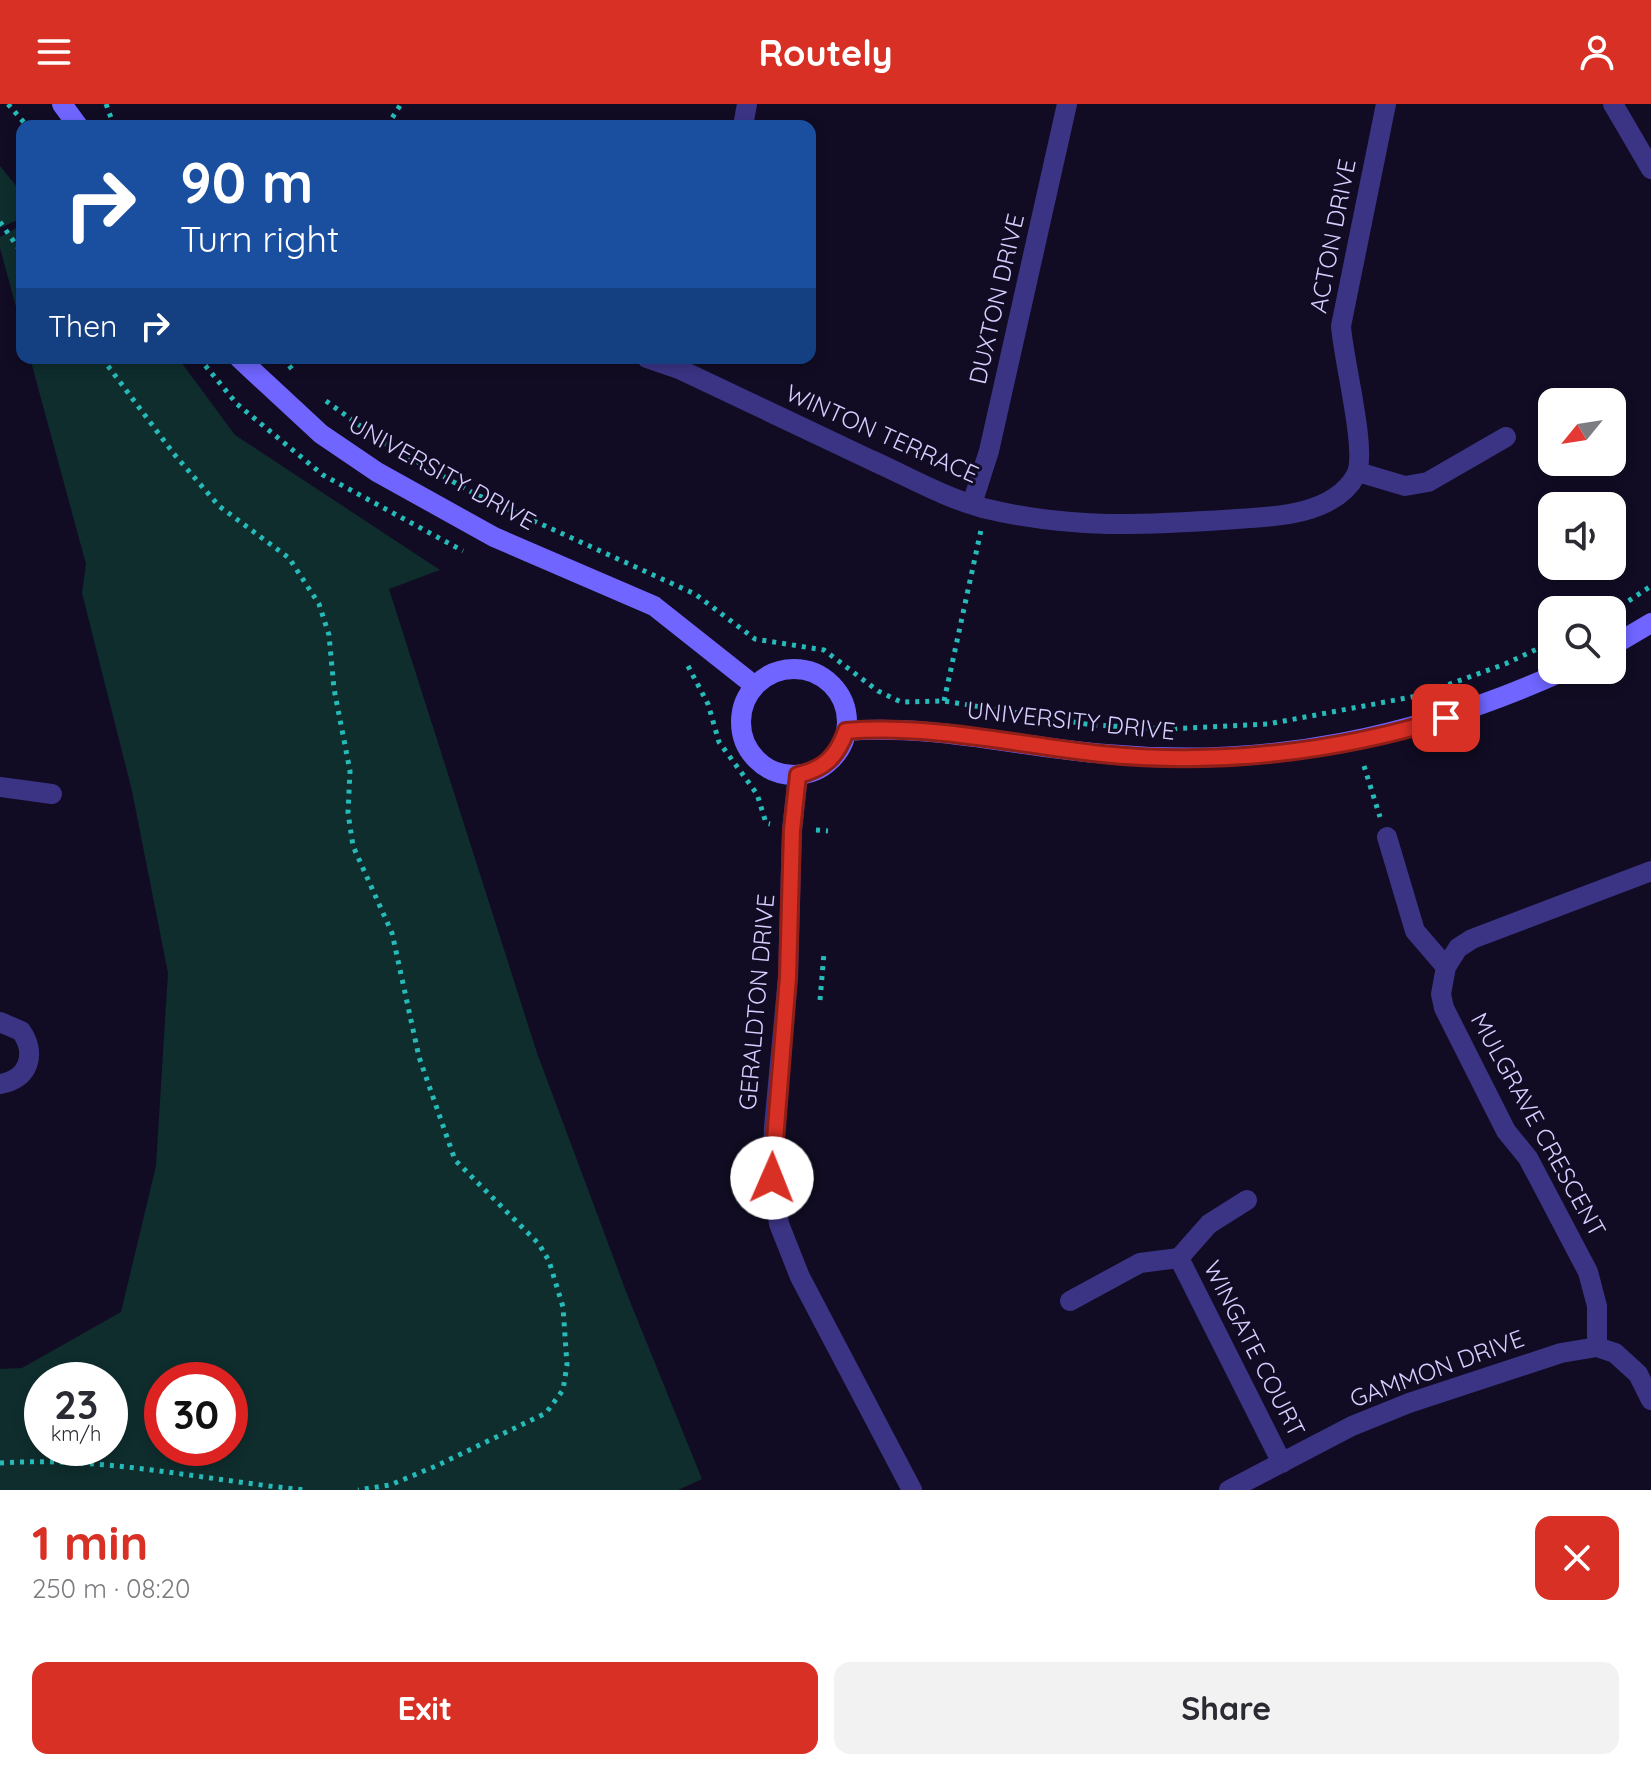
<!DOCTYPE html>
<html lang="en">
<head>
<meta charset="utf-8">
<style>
  body { margin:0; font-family:Quicksand,sans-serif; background:#f2f2f3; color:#2b2b33; height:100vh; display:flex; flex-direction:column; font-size:30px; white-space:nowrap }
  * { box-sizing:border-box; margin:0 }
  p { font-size:26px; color:#7c7c81 }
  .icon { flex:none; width:44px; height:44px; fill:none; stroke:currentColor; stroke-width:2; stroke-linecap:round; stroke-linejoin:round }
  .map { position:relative; height:1386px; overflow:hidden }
  .details { display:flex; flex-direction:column; background:#fff; flex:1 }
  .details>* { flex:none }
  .top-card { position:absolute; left:16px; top:16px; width:800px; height:244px; border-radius:16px; box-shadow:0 4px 12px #0003; background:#1a4fa0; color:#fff; overflow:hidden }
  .needle { width:52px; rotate:240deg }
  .controls { position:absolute; left:1538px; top:284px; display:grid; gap:16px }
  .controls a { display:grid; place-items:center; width:88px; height:88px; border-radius:16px; background:#fff; box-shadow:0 4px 12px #0003; font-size:40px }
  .speed { position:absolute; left:24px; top:1258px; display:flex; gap:16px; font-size:40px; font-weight:700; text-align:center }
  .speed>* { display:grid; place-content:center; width:104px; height:104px; border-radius:50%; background:#fff; box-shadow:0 4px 12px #0003; line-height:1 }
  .speed small { font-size:20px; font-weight:400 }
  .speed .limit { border:12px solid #d22; background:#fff; color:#111 }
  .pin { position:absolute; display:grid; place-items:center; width:68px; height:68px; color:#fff; margin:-34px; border-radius:16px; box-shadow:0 4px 12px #0006 }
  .me { position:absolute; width:88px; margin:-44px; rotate:1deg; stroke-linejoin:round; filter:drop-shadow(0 0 6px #0008) }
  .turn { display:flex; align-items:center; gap:28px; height:168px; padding:0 32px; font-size:36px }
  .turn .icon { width:104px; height:104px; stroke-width:2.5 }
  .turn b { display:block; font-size:56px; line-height:68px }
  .then { display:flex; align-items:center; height:76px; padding:0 32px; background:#0003; gap:16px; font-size:30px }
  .round { display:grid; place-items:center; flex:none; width:84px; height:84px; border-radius:16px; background:#f2f2f3 }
  .head { display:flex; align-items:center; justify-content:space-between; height:136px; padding:0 32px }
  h1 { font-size:48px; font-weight:700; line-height:60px; color:#d93025 }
  .cta { display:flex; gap:16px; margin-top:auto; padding:16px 32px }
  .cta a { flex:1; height:92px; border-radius:16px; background:#d93025; color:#fff; font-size:32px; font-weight:700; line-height:92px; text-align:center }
  .cta a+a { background:#f2f2f3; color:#2b2b33 }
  header { display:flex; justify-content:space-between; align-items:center; height:104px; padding:0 32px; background:#d93025; color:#fff; font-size:36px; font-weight:700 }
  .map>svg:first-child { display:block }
  .green { fill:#0f2d2d; fill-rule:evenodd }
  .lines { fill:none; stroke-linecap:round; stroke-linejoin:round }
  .path { stroke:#26bbb9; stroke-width:5; stroke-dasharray:4 6; stroke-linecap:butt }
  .street { stroke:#3b3485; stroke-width:20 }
  .secondary { stroke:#7065ff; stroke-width:20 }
  .route-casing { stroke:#8d1f18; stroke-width:20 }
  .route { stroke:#d93025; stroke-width:14 }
  .labels { text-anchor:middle; stroke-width:6; stroke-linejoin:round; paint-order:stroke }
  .street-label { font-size:24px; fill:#d6ceff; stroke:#110c23 }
</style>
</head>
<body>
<header><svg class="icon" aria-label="menu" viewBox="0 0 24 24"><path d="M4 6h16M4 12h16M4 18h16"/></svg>Routely<svg class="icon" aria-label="person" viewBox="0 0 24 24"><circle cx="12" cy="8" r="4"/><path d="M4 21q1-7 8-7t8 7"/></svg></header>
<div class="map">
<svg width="1651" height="1386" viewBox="0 0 1651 1386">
  <rect width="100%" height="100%" fill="#110c23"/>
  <path class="green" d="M0,62L22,89V114L0,124Z
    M22,121V225L0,144V133Z
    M30,254H178L235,331L440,466L389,485L537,949L627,1190L702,1375L678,1386H0V1265L22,1264L121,1208L156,1062L168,869L132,687L82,489L86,460ZM42,1276H110V1344H42ZM162,1276H230V1344H162Z"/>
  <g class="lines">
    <path class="path" d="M8,0L27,22
      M106,0L114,22
      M387,22L401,0
      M0,118L22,149
      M102,254L174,350L219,402L289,454L319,500L329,531L334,585L350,667L348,709L353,742L392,829L419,953L455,1056L539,1140L549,1157L563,1203L567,1261L563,1286L546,1309L436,1362L390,1381L358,1386
      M199,254L237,300L323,371L463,447
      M283,254L295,269
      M326,297L384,339L475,390L695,490L755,535L824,546L878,587L901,598L944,597L1092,621L1166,625L1268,620L1417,592L1505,560L1552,538
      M1612,508L1651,482
      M688,562L708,600L719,638L757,690L766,719L770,720
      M944,597L981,426
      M1364,662L1380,713
      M816,726L828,727
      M820,896L824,849
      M0,1359C103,1352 203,1376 305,1386"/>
    <path class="street" d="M1613,0L1651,65
      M743,22L747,0
      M647,254L679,265C743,295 807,325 871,356C907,372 945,394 983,404C1074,426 1145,421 1237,415C1277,413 1335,410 1356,371C1368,349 1343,255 1341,222L1386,0
      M1358,368L1405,382L1428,378L1506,333
      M972,400L989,347L1067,0
      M798,671L792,726L788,873L774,1023L772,1074L779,1120L800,1173L912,1386
      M0,683L52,690
      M1387,733L1415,827L1446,863
      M0,918L21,927C37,949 29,976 0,980
      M1179,1154L1282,1359
      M1070,1197L1140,1159L1179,1154L1209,1120L1247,1096
      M1597,1243V1202L1588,1168L1528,1054L1506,1027L1444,904L1441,890L1446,863L1458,844L1472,835L1651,767
      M1229,1386L1352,1322L1409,1299L1561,1249L1597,1243L1615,1249L1638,1270L1651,1296"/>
    <path class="secondary" d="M62,0L78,22
      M239,254L321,330L377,368L494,433L654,502L755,582
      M1612,542L1651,519
      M741 618a53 53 0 1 1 106 0a53 53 0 1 1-106 0Z
      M846,627C934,620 1019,643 1106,650C1268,665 1418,633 1566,566"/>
  </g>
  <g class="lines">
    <g class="route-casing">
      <path id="route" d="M772,1074L788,873L792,726L798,671C824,665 837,653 846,627C932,620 1017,641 1102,650C1216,662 1337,648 1446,614"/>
    </g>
    <use href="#route" class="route"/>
  </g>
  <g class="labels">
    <g class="street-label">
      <text transform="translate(1333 132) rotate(-79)" y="8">ACTON DRIVE</text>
      <text transform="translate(997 195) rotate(-77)" y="8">DUXTON DRIVE</text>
      <text transform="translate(882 330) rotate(24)" y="8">WINTON TERRACE</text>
      <text transform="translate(442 369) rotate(29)" y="8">UNIVERSITY DRIVE</text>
      <text transform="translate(1071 617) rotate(6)" y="8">UNIVERSITY DRIVE</text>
      <text transform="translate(757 898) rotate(-85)" y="8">GERALDTON DRIVE</text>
      <text transform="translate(1538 1021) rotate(61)" y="8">MULGRAVE CRESCENT</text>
      <text transform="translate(1254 1245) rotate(63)" y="8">WINGATE COURT</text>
      <text transform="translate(1437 1265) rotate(-20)" y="8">GAMMON DRIVE</text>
    </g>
  </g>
</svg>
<div class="controls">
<a><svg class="needle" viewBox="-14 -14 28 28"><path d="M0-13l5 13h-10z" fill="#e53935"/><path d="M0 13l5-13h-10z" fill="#7c7c81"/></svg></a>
<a><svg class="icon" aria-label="sound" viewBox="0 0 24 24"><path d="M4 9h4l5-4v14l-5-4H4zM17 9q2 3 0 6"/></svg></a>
<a><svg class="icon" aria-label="search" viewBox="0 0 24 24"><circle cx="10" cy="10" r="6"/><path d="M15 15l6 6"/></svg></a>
</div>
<div class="speed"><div>23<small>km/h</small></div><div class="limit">30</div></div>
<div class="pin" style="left:1446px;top:614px;background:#d93025"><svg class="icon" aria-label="arrive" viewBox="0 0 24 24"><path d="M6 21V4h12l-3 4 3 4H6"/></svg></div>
<svg class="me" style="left:772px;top:1074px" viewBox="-20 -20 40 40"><circle r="19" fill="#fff"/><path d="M0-13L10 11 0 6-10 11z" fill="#d93025"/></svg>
<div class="top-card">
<div class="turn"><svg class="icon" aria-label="right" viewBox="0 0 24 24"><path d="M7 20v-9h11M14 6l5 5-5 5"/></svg><div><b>90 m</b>Turn right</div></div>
<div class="then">Then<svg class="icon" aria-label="right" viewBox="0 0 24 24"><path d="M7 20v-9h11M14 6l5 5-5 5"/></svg></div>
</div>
</div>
<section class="details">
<div class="head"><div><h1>1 min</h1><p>250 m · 08:20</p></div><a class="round" style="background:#d93025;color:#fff"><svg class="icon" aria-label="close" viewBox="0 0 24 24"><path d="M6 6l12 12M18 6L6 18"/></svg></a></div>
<div class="cta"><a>Exit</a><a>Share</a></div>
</section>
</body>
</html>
